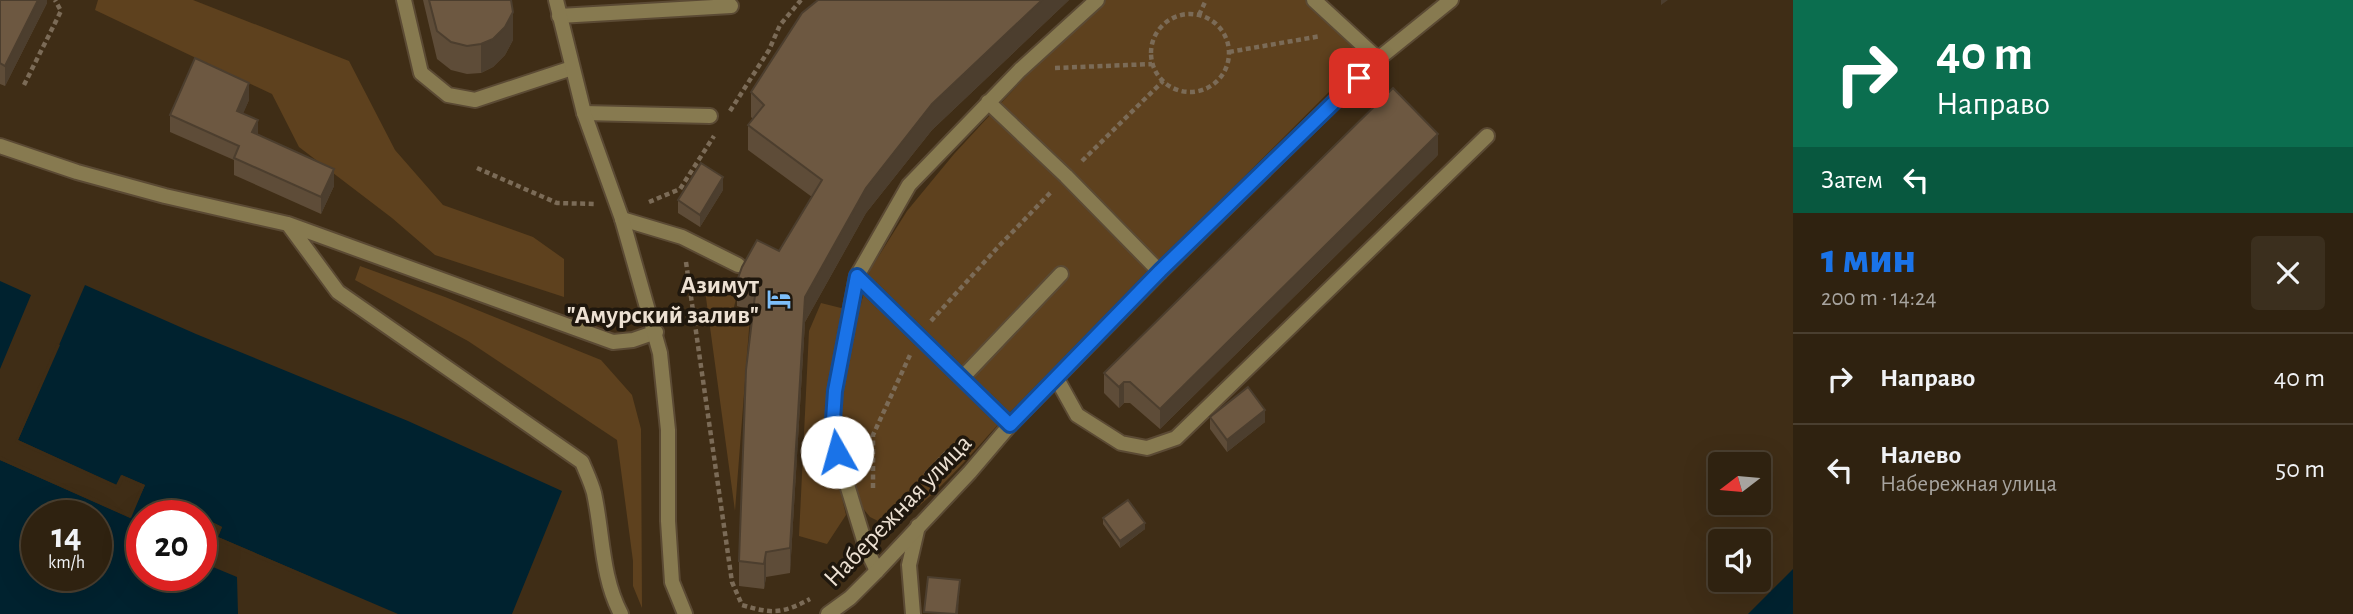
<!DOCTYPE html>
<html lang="ru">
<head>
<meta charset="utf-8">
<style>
  body { margin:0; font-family:"Alegreya Sans",sans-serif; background:#3b2f1e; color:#f1f3f6; height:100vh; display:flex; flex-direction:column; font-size:26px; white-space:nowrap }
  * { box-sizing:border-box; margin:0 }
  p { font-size:23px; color:#a7a49f }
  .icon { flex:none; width:38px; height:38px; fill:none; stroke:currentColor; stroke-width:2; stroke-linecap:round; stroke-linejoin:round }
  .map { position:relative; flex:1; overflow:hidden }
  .drawer { display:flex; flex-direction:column; background:#2f2210; width:560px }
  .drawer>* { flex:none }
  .banner { background:#0b6e4f; color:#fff; overflow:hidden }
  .needle { width:46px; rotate:254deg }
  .tools { position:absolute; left:1708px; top:452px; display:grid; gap:14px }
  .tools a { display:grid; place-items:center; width:63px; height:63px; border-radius:7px; background:#2f2210; box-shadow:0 7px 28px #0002,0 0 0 2px #4a3f30; font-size:35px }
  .speed { position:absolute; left:21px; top:500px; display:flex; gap:14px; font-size:35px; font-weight:700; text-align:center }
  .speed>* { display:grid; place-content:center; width:91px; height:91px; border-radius:50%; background:#2f2210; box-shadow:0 7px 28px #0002,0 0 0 2px #4a3f30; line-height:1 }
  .speed small { font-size:18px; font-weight:400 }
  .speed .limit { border:10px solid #d22; background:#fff; color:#111 }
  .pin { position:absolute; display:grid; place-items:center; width:60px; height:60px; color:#fff; margin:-30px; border-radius:14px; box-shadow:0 4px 10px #0006 }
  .me { position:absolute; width:77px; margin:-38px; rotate:353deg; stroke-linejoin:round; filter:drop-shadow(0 0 5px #0008) }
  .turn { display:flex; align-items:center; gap:24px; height:147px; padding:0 28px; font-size:32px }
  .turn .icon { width:91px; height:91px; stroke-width:2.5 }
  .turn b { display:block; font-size:49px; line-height:60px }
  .then { display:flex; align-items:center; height:66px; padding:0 28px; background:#0003; gap:14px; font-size:26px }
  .round { display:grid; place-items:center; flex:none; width:74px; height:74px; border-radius:7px; background:#3b2f1e }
  .overview { display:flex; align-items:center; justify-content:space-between; height:119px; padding:0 28px }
  h1 { font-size:42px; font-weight:800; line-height:52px; color:#1a73e8 }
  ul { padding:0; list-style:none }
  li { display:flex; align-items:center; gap:21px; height:91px; padding:0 28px; border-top:2px solid #4a3f30 }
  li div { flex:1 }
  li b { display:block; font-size:26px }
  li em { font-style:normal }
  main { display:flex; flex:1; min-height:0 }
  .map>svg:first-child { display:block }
  .green { fill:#5e411e }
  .water { fill:#00222f; fill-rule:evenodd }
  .pier { fill:#3f2d16 }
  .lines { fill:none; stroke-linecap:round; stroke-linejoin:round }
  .lane-casing { stroke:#5b4a34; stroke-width:18 }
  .street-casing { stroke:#5b4a34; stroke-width:18 }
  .path { stroke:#7b6b57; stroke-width:4.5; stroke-dasharray:5 3.5; stroke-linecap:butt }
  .lane { stroke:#877a50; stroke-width:14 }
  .street { stroke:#877a50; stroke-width:14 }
  .wall { fill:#5e4c38 }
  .shaded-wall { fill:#4c3e2e }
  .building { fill:#6d5841; stroke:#4c3e2e; stroke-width:2 }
  .route-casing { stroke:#114b97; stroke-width:18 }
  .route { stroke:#1a73e8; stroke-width:12 }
  .labels { text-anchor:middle; stroke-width:7; stroke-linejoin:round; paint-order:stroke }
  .poi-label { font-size:26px; font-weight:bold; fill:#ede1d3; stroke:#1f170d; text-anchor:end }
  .street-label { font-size:26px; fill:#ede1d3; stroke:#1f170d }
</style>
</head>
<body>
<main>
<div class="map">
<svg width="1793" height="614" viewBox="0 0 1793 614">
  <rect width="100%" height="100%" fill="#3f2d16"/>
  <path class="green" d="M98,0H193L349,61L395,150L443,205L533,237L564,259V297L435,255L392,218L299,147L272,94L95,10Z
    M1106,0H1305L1367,54C1248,173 1129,292 1011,411C980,442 925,514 886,525L870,517L861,506L838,427L853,333L870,270L907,211L954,154L1038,63Z
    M360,266L445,297L601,360L632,395L641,429L642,608L633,586V561L617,440L468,341L355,280Z
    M704,283L737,295L733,311L750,316L735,511Z
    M821,303L845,309L825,415L830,447L846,515L827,544L799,536L809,331Z"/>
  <path class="water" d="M0,281L31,295L0,369Z
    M85,285L196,334L408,421L562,491L512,614H398L218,537L222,527L201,516H142V576H201V562L237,577L238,614H0V460L130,518L145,485L122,475L117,485L18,440ZM37,516H96V576H37Z
    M1793,569V614H1748Z"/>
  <path class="pier" d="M57,343L60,345L18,440L116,485L121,475L145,485L131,518L0,460V456L129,513L141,487L123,479L120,487L116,488L15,442Z
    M201,517L222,527L218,537L311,577L310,580L216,540L215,537L218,529L201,521Z"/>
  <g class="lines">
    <g class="lane-casing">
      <path id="lane" d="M404,0L421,73L448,95L475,100L572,68
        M1314,0L1378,59
        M559,16L731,6
        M988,102L1066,176L1160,272
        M584,113L710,116
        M0,146L77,172L165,196L288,224L613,342L633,340L656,332
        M622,219L682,237L738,265
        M288,224L338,292L582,462C586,472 591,482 594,493C603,534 601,576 621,614
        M857,276L1010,425
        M963,377L1061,274
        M1057,379L1077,415L1121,443L1147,448L1176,438L1487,136
        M877,571L867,550L837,452L833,420L835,391L857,276L909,185L1020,70L1097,0
        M913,614L909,565L918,526"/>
    </g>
    <g class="street-casing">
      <path id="street" d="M556,0L584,113L622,219L660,353L668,430V521L672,582L685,614
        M828,614L850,598L877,571L970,472L1010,425L1160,272L1378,59L1451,0"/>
    </g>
    <path class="path" d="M1151 53a39 39 0 1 1 78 0a39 39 0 1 1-78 0Z
      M1199,15L1206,0
      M1229,52L1321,36
      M1055,68L1152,64
      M24,85L61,11L55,0
      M730,111L769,50L780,25L801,0
      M1082,161L1163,81
      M477,168L557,203L595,204
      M649,202L680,189L714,136
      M686,262L732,582L742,605C772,614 782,614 810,599
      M931,321L998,247L1051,192
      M873,488V435L910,355
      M889,522L925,475L946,453L954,460"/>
    <use href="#lane" class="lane"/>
    <use href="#street" class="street"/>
  </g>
  <path class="wall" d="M0,0H47V3L5,86L0,84Z
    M423,0H511L513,40L505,55L493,67L481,73L467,74L451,70L437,59Z
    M818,0H1069L932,130L866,213L805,322L790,573L766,577L764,589L739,586V561L753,311L737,306V281L779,251L812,197L748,150V125L753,119L751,117V92Z
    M249,100L243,113L258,134L334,186L321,214L234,175V160L170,132V115Z
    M1438,155L1160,429L1130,403H1124L1119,408L1104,393V373Z
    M723,190L700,227L678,213V200Z
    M1210,417L1265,422L1227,452L1210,429Z
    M1103,518L1145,529L1120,548L1103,524Z"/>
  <path class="shaded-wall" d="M38,0H47V3L5,86V66Z
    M1042,0H1069L932,130L866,213L805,322L790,573V548L805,297L866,188L932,104Z
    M1661,0H1668L1661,5Z
    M513,12V40L505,55L493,67L481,73V44Z
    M249,83V100L237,128V111Z
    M258,120V137L252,132Z
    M1438,134V155L1160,429V409Z
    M334,169V186L321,214V197Z
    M723,177V190L700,227V215Z
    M1124,382V403L1119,408V387Z
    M1265,410V422L1227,452V440Z
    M1145,523V529L1120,548V541Z
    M766,552V577L764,589V564Z
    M960,580L958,614H956Z"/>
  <path class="building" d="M0,0H38L5,66L0,63Z
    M429,0H511L513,12L505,27L493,39L481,44L467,46L451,42L437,31Z
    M818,0H1042L932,104L866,188L805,297L790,548L766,552L764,564L739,561L746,370L756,287L737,281L742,267L757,240L779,251L822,180L748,125L764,105L751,92L802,13Z
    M195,58L249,83L237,111L258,120L252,132L334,169L321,197L234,158L239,146L170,115Z
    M1393,88L1438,134L1160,409L1130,382H1124L1119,387L1104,373Z
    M701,163L723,177L700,215L678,200Z
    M1248,387L1265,410L1227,440L1210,417Z
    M1128,500L1145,523L1120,541L1103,518Z
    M928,577L960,580L956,614L924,612Z"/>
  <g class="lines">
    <g class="route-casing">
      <path id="route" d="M837,452L833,420L835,391L857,276L1010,425L1160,271L1359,78"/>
    </g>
    <use href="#route" class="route"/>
  </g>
  <defs>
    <g id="hotel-bare" transform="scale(1.89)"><path d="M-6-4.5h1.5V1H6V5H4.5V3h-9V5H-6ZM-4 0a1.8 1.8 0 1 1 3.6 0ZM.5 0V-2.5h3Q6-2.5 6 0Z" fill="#7dbef9" stroke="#1f170d" stroke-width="2.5" paint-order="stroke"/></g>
  </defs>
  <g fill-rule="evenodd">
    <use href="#hotel-bare" x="779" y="299"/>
  </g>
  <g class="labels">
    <g class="poi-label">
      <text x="759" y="293">Азимут<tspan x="759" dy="30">"Амурский залив"</tspan></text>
    </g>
    <g class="street-label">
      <text transform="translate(897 510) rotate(-46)" y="9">Набережная улица</text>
    </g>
  </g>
</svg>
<div class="tools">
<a><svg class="needle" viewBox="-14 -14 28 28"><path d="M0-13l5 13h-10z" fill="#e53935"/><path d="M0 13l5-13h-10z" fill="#a7a49f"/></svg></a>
<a><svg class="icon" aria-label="sound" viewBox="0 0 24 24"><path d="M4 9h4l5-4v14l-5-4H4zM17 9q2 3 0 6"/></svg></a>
</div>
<div class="speed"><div>14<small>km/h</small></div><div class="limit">20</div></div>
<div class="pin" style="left:1359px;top:78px;background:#d93025"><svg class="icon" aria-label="arrive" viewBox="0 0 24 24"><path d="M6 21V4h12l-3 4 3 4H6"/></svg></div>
<svg class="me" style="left:837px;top:452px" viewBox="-20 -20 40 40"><circle r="19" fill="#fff"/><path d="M0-13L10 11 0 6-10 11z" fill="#1a73e8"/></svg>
</div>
<section class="drawer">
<div class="banner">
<div class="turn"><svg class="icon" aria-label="right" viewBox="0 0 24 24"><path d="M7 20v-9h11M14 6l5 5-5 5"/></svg><div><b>40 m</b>Направо</div></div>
<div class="then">Затем<svg class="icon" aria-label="left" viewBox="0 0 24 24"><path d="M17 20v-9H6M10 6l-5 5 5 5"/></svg></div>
</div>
<div class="overview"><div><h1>1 мин</h1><p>200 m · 14:24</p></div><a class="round"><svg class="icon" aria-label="close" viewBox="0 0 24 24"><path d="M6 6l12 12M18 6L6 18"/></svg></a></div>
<ul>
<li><svg class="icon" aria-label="right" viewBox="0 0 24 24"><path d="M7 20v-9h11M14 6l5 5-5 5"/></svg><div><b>Направо</b></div><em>40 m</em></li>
<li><svg class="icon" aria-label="left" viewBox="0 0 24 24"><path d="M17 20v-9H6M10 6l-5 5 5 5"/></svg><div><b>Налево</b><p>Набережная улица</p></div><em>50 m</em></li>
</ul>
</section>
</main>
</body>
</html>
